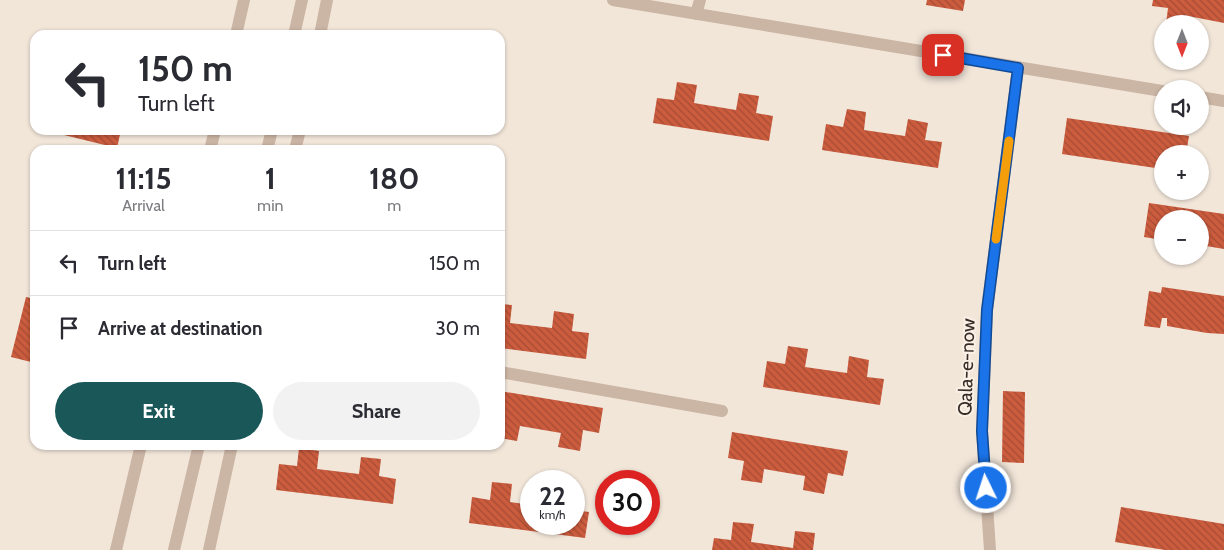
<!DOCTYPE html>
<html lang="en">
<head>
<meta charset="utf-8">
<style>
  body { margin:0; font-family:Cabin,sans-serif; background:#f2f2f3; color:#2b2b33; height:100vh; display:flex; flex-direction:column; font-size:19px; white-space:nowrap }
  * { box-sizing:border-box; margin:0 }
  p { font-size:16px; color:#7c7c81 }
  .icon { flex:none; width:28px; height:28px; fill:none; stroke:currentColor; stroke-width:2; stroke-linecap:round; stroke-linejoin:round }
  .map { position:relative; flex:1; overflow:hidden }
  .drawer { position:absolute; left:30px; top:145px; width:475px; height:305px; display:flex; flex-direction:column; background:#fff; border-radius:15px; box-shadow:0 1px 4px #0004 }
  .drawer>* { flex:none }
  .hud { position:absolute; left:30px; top:30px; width:475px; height:105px; border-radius:15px; box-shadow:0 1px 4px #0004; background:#fff; color:#2b2b33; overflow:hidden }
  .needle { width:32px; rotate:180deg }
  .fabs { position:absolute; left:1154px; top:15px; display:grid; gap:10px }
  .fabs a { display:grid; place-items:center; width:55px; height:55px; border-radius:50%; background:#fff; box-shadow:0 1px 4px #0004; font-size:25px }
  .speed { position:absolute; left:520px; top:470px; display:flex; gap:10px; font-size:25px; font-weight:700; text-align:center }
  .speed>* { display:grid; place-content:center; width:65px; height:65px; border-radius:50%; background:#fff; box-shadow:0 1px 4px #0004; line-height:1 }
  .speed small { font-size:12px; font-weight:400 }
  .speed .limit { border:8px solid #d22; background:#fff; color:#111 }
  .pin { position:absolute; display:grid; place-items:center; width:42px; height:42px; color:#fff; margin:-21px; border-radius:10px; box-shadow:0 2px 8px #0006 }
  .me { position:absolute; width:55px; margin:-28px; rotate:356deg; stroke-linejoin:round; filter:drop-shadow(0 0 4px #0008) }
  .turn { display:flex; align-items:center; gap:18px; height:105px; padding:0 25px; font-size:22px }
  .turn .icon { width:65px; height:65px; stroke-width:2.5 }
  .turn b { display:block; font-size:35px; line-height:42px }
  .eta { display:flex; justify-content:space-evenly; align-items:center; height:85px; text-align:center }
  .eta b { font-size:30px; font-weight:700; line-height:35px }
  .action { display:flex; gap:10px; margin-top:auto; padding:10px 25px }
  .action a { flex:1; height:58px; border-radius:30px; background:#1a5759; color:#fff; font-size:20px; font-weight:700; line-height:58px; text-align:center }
  .action a+a { background:#f2f2f3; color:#2b2b33 }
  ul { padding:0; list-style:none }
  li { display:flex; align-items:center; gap:15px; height:65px; padding:0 25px; border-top:1px solid #e1e1e2 }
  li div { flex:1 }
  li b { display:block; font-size:19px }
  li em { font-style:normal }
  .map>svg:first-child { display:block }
  .building { fill:url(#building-back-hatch) }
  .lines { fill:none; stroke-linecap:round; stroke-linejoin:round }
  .minor { stroke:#cbb5a4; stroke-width:12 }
  .route-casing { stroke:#114b97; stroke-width:12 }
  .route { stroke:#1a73e8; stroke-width:9 }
  .slow { stroke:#f59e0b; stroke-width:9 }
  .labels { text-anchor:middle; stroke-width:4; stroke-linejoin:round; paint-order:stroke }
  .street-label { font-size:19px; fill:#362b26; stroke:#faf0e5 }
</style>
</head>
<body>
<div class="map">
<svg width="1224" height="550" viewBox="0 0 1224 550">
  <defs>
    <pattern id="building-back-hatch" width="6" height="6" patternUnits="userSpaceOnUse" patternTransform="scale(1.25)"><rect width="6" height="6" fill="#cb5c3e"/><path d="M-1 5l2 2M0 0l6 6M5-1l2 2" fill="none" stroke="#a64c34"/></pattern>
  </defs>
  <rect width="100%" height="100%" fill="#f2e6d9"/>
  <path class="building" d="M927,0H965L963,11L926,5Z
    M1153,0H1224V23L1188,16L1187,24H1166L1168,8L1152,6Z
    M677,82L697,85L694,103L736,110L739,93L759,96L756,113L773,116L769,141L653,123L657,98L674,100Z
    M847,109L866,112L864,130L905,136L908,119L928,123L925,140L942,142L938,168L822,150L826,124L843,127Z
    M1067,118L1189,136L1186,154H1162V169L1062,154Z
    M60,130H121L117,148L60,134Z
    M1149,203L1224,214V249L1200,245V219H1162V240L1144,237Z
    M34,226H35V245L30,244Z
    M1162,287L1224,296V334L1207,333L1167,326V318H1162L1160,328L1144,326L1149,291L1161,293Z
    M26,297L35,299V363L11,357Z
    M500,304L512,305L510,323L552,328L554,311L574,314L572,331L589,333L586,359L500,348Z
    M788,346L808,349L805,367L847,373L849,356L869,360L867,377L884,379L880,405L763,387L767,361L785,364Z
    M500,391L603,408L599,433L583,430L580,451L558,447L561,433L520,426L517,441L500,438Z
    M1003,391L1025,392L1024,463L1002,462Z
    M732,432L848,451L843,476L828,473L824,494L803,490L805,476L764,469L762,483L741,480L744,461L728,458Z
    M299,448L319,451L317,469L359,474L361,457L381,459L379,476L396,479L393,504L276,490L279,464L297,466Z
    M492,482L512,484L510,502L531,505V524H574V510L589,512L585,538L469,523L472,497L490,500Z
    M1121,507L1224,524V550H1165L1115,542Z
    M733,522L754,524L751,542L793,548L795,531L815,533L813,550H712L714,538L731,540Z"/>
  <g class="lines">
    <path class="minor" d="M613,0L1162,91
      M696,14L700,0
      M236,35L244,0
      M294,35L302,0
      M320,35L327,0
      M1200,97L1224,101
      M210,150L215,130
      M267,150L272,130
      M295,150L300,130
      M500,372L722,411
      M116,550L141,445
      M174,550L199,445
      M209,550L232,445
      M990,550L982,431L987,310L1018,68"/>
  </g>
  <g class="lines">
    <g class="route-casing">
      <path id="route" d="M943,55L1018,68L987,310L982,431L986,488"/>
    </g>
    <use href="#route" class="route"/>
    <path class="slow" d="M996,239L1009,141"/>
  </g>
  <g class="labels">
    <g class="street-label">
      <text transform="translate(966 367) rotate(-88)" y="7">Qala-e-now</text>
    </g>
  </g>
</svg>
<div class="fabs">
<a><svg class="needle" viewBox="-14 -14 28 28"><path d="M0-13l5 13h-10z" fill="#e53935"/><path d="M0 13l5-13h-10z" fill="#7c7c81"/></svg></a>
<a><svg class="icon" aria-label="sound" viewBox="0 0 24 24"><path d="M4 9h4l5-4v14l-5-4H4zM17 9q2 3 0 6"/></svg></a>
<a>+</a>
<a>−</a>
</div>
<div class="speed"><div>22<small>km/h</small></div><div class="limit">30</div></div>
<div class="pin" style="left:943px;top:55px;background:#d93025"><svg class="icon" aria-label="arrive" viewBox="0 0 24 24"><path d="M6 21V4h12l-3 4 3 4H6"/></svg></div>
<svg class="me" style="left:986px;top:488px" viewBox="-20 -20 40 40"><circle r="17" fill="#1a73e8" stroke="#fff" stroke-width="3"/><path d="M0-11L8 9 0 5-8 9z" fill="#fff"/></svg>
<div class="hud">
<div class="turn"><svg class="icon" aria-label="left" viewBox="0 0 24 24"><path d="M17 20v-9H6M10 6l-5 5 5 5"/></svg><div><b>150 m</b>Turn left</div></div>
</div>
<section class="drawer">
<div class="eta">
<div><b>11:15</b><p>Arrival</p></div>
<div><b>1</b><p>min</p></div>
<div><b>180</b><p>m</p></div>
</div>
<ul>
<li><svg class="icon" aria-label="left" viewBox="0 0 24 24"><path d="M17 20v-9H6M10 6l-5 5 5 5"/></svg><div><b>Turn left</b></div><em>150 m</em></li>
<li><svg class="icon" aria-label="arrive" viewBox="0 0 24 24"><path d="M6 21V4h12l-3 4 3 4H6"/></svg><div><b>Arrive at destination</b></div><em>30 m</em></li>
</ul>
<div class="action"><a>Exit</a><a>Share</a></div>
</section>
</div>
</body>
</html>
